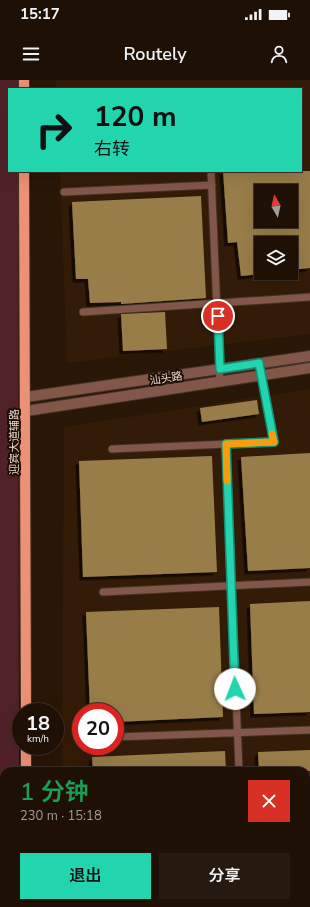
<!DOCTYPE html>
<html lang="zh">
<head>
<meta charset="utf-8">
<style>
  body { margin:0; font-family:"Nunito Sans","Noto Sans SC",sans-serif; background:#26190f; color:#f1f3f6; height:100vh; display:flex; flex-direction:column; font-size:15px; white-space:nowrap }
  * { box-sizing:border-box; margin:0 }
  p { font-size:13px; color:#a19d9a }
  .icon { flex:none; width:22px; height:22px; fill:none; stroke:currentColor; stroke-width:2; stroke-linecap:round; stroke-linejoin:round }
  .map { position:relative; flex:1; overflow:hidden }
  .panel { position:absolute; left:0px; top:687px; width:310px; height:140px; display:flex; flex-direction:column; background:#1e1005; border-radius:12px 12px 0 0; box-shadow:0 4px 16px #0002,0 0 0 1px #3c3027 }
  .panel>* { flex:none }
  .guide { position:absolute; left:8px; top:8px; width:294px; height:84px; border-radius:0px; box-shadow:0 4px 16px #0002,0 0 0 1px #3c3027; background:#22d5af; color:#111; overflow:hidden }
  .needle { width:26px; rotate:351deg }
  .fabs { position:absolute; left:254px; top:104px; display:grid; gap:8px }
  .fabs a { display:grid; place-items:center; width:44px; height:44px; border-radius:0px; background:#1e1005; box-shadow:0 4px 16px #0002,0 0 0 1px #3c3027; font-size:20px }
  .speed { position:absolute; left:12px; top:623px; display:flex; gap:8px; font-size:20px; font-weight:700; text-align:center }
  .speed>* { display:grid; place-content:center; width:52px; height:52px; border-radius:50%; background:#1e1005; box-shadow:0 4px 16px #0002,0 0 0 1px #3c3027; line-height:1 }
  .speed small { font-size:10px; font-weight:400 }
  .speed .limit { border:6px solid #d22; background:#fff; color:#111 }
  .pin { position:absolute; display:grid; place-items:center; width:34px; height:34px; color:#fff; margin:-17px; border:2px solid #fff; border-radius:50%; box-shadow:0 1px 4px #0007 }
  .me { position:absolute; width:44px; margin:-22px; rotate:358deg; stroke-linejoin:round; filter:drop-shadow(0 0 3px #0008) }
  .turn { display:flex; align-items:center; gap:14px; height:84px; padding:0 20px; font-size:18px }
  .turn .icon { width:52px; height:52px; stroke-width:2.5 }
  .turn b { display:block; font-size:28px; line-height:34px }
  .round { display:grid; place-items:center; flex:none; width:42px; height:42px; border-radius:0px; background:#26190f }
  .overview { display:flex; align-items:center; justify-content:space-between; height:68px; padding:0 20px }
  h1 { font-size:24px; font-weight:600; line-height:30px; color:#1e9e55 }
  .primary-button { display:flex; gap:8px; margin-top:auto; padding:8px 20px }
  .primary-button a { flex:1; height:46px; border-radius:0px; background:#22d5af; color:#111; font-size:16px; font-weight:600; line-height:46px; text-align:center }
  .primary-button a+a { background:#26190f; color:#f1f3f6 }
  .status { display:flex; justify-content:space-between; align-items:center; height:28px; padding:0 20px; background:#1e1005; direction:ltr }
  .status svg { height:11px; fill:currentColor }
  header { display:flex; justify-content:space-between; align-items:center; height:52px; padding:0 20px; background:#1e1005; font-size:18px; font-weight:600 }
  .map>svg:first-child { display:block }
  .built { fill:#331c07; fill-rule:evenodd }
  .green { fill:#502227 }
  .building { fill:#987d48; fill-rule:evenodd; filter:url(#shadow) }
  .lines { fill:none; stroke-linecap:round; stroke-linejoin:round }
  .service-casing { stroke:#433123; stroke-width:9 }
  .tertiary-casing { stroke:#433123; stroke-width:12 }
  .primary-casing { stroke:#433123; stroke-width:12 }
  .service { stroke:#825649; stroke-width:7 }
  .tertiary { stroke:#825649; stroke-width:10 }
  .primary { stroke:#ec9175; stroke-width:10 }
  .route-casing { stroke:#168a72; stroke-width:10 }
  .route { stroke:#22d5af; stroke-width:7 }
  .slow { stroke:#f59e0b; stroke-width:7 }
  .labels { text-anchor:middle; stroke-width:4; stroke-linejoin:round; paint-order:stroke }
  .street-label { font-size:11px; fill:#e7dad0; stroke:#1e0d01 }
</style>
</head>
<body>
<div class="status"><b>15:17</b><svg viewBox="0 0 49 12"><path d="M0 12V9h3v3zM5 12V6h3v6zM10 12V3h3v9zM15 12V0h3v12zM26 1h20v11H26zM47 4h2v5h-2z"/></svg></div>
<header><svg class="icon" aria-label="menu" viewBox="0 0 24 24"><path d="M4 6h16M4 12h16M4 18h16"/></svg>Routely<svg class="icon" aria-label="person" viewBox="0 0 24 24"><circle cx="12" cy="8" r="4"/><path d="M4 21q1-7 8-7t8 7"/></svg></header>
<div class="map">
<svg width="310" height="827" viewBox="0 0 310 827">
  <defs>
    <filter id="shadow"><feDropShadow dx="-3.5" dy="3.5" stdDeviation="0" flood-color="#0009"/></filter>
  </defs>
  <rect width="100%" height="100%" fill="#281607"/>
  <path class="built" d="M56,0H310V254L67,283L60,91H301V9H56ZM261,111H291V141H261ZM261,163H291V193H261Z
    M310,309V827H61V823H306V691H62L64,347ZM81,632H115V666H81Z"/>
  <path class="green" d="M0,0H18V9H9V91H18L19,691H4V823H20V827H0Z"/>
  <path class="building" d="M223,91H310V188L291,190V158L261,160V194L241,196L237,162L228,163ZM261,111H291V141H261Z
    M201,116L206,218L121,224V222L90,223L88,199H76L72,122Z
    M165,232L167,269L123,271L121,234Z
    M257,320L259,334L202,342L200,328Z
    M310,373V488L248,491L241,377Z
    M212,376L217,492L83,497L79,381Z
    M310,521V632L254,634L250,524Z
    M219,527L223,637L115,642V632H90L86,532Z
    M310,670V691H259L258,672Z
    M225,671L226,691H93L92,677Z"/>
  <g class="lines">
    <g class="service-casing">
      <path id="service" d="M211,91L220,302
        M64,112L212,105
        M83,232L310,217
        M226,364L239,691
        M112,369L274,362L259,283
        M103,512L310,502
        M115,657L310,650
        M306,795L310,794
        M244,823V827"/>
    </g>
    <g class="tertiary-casing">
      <path id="tertiary" d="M26,317L310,276
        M26,331L310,288"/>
    </g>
    <g class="primary-casing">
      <path id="primary" d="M24,0V9
        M24,91L26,632
        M26,691V666
        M26,827V823"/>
    </g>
    <use href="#service" class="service"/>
    <use href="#tertiary" class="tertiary"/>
    <use href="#primary" class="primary"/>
  </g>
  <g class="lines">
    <g class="route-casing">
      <path id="route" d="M218,236L220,289L259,283L274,362L226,364L235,609"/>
    </g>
    <use href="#route" class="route"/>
    <path class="slow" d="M227,401L226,364L274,362L272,354"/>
  </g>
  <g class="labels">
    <g class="street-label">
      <text transform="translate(166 298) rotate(-9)" y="4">汕头路</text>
      <text transform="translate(14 362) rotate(-90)" y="4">迎宾大道辅路</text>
    </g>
  </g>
</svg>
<div class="fabs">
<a><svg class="needle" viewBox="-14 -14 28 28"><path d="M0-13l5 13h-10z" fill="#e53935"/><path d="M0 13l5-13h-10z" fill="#a19d9a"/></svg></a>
<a><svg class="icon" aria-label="layers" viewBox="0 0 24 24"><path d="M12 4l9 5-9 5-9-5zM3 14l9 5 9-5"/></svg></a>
</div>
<div class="speed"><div>18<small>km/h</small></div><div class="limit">20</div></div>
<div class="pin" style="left:218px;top:236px;background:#d93025"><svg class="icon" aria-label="arrive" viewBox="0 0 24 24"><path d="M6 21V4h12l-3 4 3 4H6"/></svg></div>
<svg class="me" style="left:235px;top:609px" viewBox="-20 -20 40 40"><circle r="19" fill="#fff"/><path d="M0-13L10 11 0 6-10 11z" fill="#22d5af"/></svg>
<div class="guide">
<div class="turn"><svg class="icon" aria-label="right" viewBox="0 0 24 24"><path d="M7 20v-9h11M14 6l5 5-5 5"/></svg><div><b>120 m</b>右转</div></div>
</div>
<section class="panel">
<div class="overview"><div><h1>1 分钟</h1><p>230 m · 15:18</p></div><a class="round" style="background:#d93025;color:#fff"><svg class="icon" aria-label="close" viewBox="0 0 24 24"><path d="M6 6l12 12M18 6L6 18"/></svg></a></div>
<div class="primary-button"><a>退出</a><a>分享</a></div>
</section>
</div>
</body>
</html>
